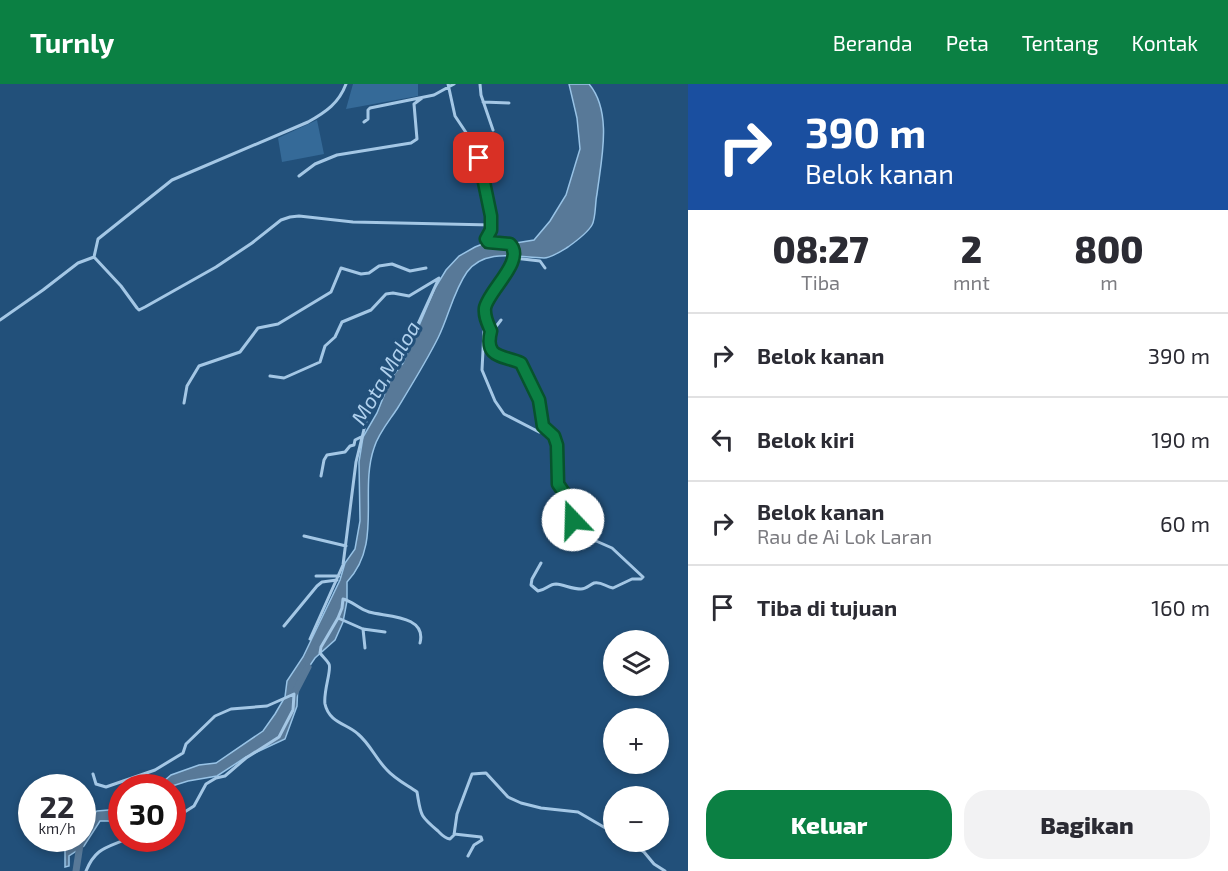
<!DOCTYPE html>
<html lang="id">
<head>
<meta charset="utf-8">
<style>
  body { margin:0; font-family:"Exo 2",sans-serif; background:#f2f2f3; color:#2b2b33; height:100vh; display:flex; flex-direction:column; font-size:22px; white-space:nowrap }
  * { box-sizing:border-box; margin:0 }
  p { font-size:20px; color:#7c7c81 }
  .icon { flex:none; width:33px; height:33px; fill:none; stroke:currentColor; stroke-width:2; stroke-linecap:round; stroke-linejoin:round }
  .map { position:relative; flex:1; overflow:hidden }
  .drawer { display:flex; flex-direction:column; background:#fff; width:540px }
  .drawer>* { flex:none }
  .guide { background:#1a4fa0; color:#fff; overflow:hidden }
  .buttons { position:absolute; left:603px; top:546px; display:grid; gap:12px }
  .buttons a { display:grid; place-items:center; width:66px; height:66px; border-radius:50%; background:#fff; box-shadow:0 3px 9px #0003; font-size:30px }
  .speed { position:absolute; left:18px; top:690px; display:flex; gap:12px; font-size:30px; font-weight:700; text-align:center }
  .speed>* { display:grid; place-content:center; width:78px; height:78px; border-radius:50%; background:#fff; box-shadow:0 3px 9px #0003; line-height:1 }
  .speed small { font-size:15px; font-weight:400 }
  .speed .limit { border:9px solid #d22; background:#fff; color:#111 }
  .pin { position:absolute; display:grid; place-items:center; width:51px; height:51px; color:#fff; margin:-26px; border-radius:12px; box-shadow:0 3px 9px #0006 }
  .me { position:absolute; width:66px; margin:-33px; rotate:339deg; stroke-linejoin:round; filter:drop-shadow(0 0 4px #0008) }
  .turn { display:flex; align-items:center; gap:21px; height:126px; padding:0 18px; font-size:27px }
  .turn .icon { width:78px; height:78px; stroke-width:2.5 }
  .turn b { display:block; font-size:42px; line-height:51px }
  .eta { display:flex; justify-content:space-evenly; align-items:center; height:102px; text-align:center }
  .eta b { font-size:36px; font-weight:800; line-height:42px }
  .cta { display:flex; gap:12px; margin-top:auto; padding:12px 18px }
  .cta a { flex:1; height:69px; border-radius:24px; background:#0b8043; color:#fff; font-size:24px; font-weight:800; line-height:69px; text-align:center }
  .cta a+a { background:#f2f2f3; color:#2b2b33 }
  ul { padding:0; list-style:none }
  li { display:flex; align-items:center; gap:18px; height:84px; padding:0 18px; border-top:2px solid #e1e1e2 }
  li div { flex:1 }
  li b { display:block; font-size:22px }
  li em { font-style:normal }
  header { display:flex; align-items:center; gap:36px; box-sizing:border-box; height:84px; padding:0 30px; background:#0b8043; color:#fff }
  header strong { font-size:28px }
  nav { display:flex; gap:33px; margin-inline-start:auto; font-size:21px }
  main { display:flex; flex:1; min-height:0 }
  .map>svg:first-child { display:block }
  .green { fill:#356a98 }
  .water { fill:#587998; stroke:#98c3e6; stroke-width:1.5 }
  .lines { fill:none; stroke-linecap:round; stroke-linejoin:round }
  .river { stroke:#587998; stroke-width:7 }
  .minor { stroke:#a4c7e5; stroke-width:3 }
  .route-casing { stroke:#07532c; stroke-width:15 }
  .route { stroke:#0b8043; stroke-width:10 }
  .labels { text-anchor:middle; stroke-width:6; stroke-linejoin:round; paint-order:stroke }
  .water-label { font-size:21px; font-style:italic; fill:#afd0ed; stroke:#22507a }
</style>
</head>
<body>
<header>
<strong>Turnly</strong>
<nav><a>Beranda</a><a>Peta</a><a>Tentang</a><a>Kontak</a></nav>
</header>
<main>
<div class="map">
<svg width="688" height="787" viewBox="0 0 688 787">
  <rect width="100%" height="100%" fill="#22507a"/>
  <path class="green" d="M353,0H418V12L346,25Z
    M317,36L324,70L282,78L278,54Z"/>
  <path class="water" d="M569,0H589C613,28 601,77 597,110C595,118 596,134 592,141C588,148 575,158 568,163C563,166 551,174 544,174C520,174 485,163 467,188C453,208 449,232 438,254C426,278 411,302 397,325C389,337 378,350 374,364C359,408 383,460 347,498V517L343,538L335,556L315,574L298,599L297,622L285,655L246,673L217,692L188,697L169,703L156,704L171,691L199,681L216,679L263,647L275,630L285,613L287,597L303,573L340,496L345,479L355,465L360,437L359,378L363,353L377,329L391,294L403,279L435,204L446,186L459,172L475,163L485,159L503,161L534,156L550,137L566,111L580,65L577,34Z
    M121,725V737H100L84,762L69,772V782L65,783V760L69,755L82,754L83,739L97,727Z"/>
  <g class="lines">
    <path class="river" d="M294,610L308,583
      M76,787L81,754"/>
    <path class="minor" d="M346,0C339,19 326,28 308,38L172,96L98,155L94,173L121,202L137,224L139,226L145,223L216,183L252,159L281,136L290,133L299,132L353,138L492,141
      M448,0L455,32L475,62L480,78L491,132V146L486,155L487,157L510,160C526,177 486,208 485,226C485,235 491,242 490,248C490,258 488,267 499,273C505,276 514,276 521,279L539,316L543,342L554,352L557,361L558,400L571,419L575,443L587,453L612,464L643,493L641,495H632L613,504C606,503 601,497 594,499C589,501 587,505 581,505C572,505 565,501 556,500C549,500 546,506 538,507L531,501L532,495L541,479
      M480,0L481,11L493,46
      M483,18L509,19
      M364,38L368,35V26L370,24L434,11L454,0
      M480,78L495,77L500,74L502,68
      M299,92L315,80L337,71L411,59L417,55L414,20L422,14
      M514,174L540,177L545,184
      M0,236L43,206L78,179L94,173
      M487,242L484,247L482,286L495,317L504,330L539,348L546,346
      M491,249L501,236
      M270,292L284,294L320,278L325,262L335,253L342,238L371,226L386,210L393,209L409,212L439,194L412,253L387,299L375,314L368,329L356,378L343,481L310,555
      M184,319L187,302L199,282L240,268L258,244L278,240L331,208L341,184L361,190L369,189L379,182L392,180L410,187L426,184
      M321,392L324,376L327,371L345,368L350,362L354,361L355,356L361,353
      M304,452L346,462
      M316,492H339
      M338,534L363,545L385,548
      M284,542L317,502L322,498L337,496
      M363,545L365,564
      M420,559C427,531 387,533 369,528C359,525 352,517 343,515L342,524L338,534L321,563L320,569C323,573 327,576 329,580C332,585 323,608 325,620C329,639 348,640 358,650C370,660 376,675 387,686C395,695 407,701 417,708C421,731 419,731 438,747C442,751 444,754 450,755L454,751L457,730L472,690L486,689L508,713L521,719L541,724L578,728L614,749
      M93,690L96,700L106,703L155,686L183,669L186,660L215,632L231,625L267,622L294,610L293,626L279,653L246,674L225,692L216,694L206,700L194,722L172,736
      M454,750L481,753L482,756L474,761L468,772
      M627,758L644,768L654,780L665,787
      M86,787C96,763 107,764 129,754"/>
  </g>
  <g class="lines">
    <g class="route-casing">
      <path id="route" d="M479,74L491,132V146L486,155L488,158L510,160C526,176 488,207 485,224C484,233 488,240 491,247C484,275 503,271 521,279L539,316L543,342L554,352L557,361L558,400L571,419L573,436"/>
    </g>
    <use href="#route" class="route"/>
  </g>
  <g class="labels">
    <g class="water-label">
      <text transform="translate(386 289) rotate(-60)" y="7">Mota Maloa</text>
    </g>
  </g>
</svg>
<div class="buttons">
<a><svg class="icon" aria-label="layers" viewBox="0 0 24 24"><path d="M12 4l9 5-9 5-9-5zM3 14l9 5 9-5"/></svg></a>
<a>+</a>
<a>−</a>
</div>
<div class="speed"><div>22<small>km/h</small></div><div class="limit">30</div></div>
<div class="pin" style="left:479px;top:74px;background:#d93025"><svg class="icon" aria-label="arrive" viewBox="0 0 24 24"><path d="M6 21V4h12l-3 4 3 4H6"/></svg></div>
<svg class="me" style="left:573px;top:436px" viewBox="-20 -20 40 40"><circle r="19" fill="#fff"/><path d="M0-13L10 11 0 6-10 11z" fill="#0b8043"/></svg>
</div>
<section class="drawer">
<div class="guide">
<div class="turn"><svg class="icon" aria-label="right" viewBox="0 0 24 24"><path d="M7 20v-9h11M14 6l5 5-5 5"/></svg><div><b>390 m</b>Belok kanan</div></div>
</div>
<div class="eta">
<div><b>08:27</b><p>Tiba</p></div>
<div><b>2</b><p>mnt</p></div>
<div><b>800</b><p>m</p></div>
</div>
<ul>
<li><svg class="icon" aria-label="right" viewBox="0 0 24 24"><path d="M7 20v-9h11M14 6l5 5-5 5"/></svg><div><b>Belok kanan</b></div><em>390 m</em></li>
<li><svg class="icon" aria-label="left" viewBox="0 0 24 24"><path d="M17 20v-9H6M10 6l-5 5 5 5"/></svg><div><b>Belok kiri</b></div><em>190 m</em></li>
<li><svg class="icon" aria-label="right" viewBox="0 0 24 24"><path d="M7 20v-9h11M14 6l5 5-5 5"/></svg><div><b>Belok kanan</b><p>Rau de Ai Lok Laran</p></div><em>60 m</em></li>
<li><svg class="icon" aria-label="arrive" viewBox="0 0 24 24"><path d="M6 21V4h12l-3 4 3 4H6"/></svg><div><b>Tiba di tujuan</b></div><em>160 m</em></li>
</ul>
<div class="cta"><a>Keluar</a><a>Bagikan</a></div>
</section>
</main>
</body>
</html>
